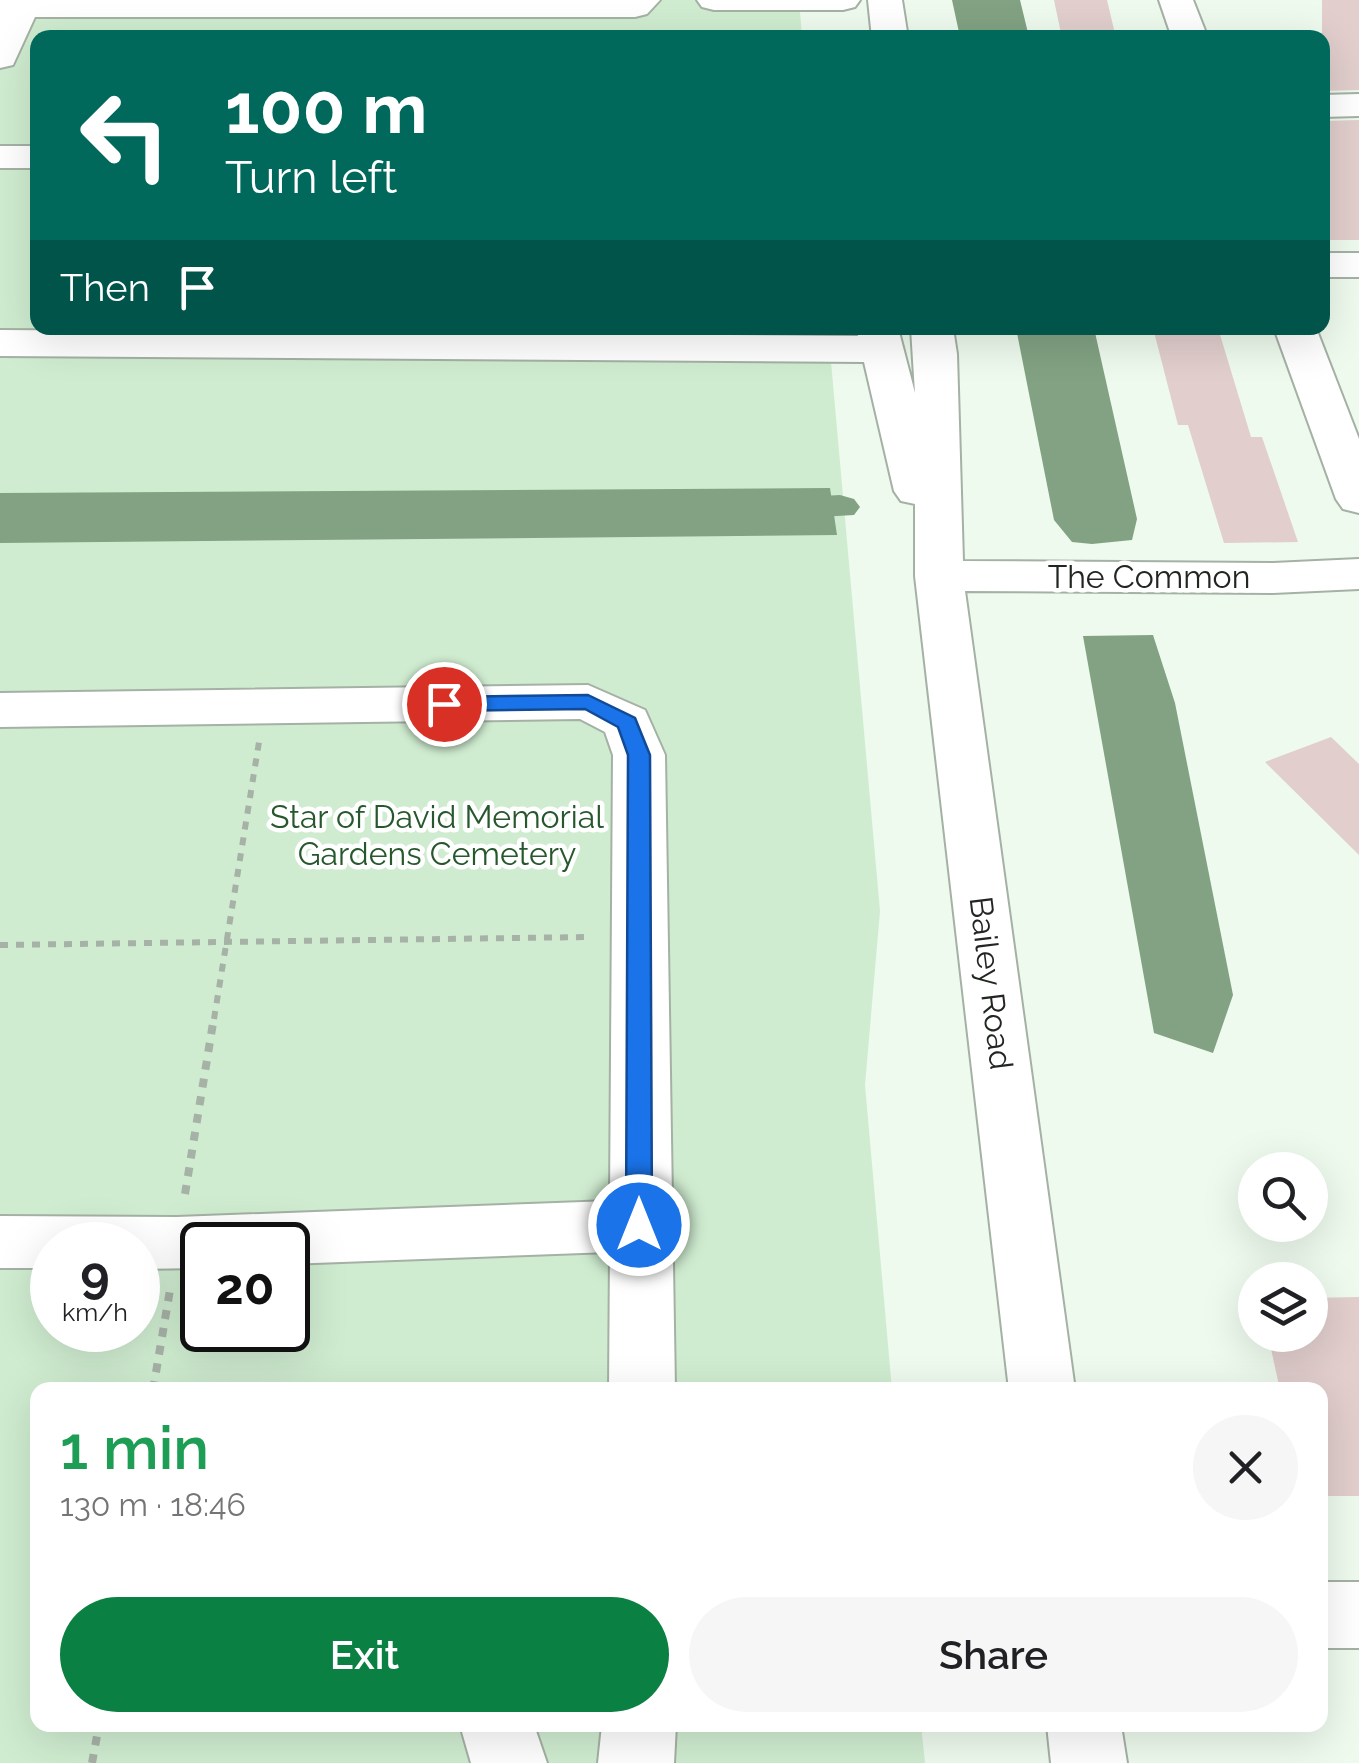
<!DOCTYPE html>
<html lang="en">
<head>
<meta charset="utf-8">
<style>
  body { margin:0; font-family:Raleway,sans-serif; background:#f6f6f6; color:#202124; height:100vh; display:flex; flex-direction:column; font-size:38px; white-space:nowrap }
  * { box-sizing:border-box; margin:0 }
  p { font-size:32px; color:#757577 }
  .icon { flex:none; width:55px; height:55px; fill:none; stroke:currentColor; stroke-width:2; stroke-linecap:round; stroke-linejoin:round }
  .map { position:relative; flex:1; overflow:hidden }
  .side { position:absolute; left:30px; top:1382px; width:1298px; height:350px; display:flex; flex-direction:column; background:#fff; border-radius:20px; box-shadow:0 10px 40px #0002 }
  .side>* { flex:none }
  .guide { position:absolute; left:30px; top:30px; width:1300px; height:305px; border-radius:20px; box-shadow:0 10px 40px #0002; background:#00695c; color:#fff; overflow:hidden }
  .controls { position:absolute; left:1238px; top:1152px; display:grid; gap:20px }
  .controls a { display:grid; place-items:center; width:90px; height:90px; border-radius:50%; background:#fff; box-shadow:0 10px 40px #0002; font-size:50px }
  .speed { position:absolute; left:30px; top:1222px; display:flex; gap:20px; font-size:50px; font-weight:700; text-align:center }
  .speed>* { display:grid; place-content:center; width:130px; height:130px; border-radius:50%; background:#fff; box-shadow:0 10px 40px #0002; line-height:1 }
  .speed small { font-size:25px; font-weight:400 }
  .speed .limit { border:5px solid #111; border-radius:15px; background:#fff; color:#111 }
  .pin { position:absolute; display:grid; place-items:center; width:85px; height:85px; color:#fff; margin:-42px; border:5px solid #fff; border-radius:50%; box-shadow:0 2px 10px #0007 }
  .me { position:absolute; width:110px; margin:-55px; rotate:0deg; stroke-linejoin:round; filter:drop-shadow(0 0 8px #0008) }
  .turn { display:flex; align-items:center; gap:35px; height:210px; padding:0 30px; font-size:45px }
  .turn .icon { width:130px; height:130px; stroke-width:2.5 }
  .turn b { display:block; font-size:70px; line-height:85px }
  .then { display:flex; align-items:center; height:95px; padding:0 30px; background:#0003; gap:20px; font-size:38px }
  .round { display:grid; place-items:center; flex:none; width:105px; height:105px; border-radius:52px; background:#f6f6f6 }
  .head { display:flex; align-items:center; justify-content:space-between; height:170px; padding:0 30px }
  h1 { font-size:60px; font-weight:600; line-height:75px; color:#1e9e55 }
  .cta { display:flex; gap:20px; margin-top:auto; padding:20px 30px }
  .cta a { flex:1; height:115px; border-radius:60px; background:#0b8043; color:#fff; font-size:40px; font-weight:600; line-height:115px; text-align:center }
  .cta a+a { background:#f6f6f6; color:#202124 }
  .map>svg:first-child { display:block }
  .green { fill:#cfecd0; fill-rule:evenodd }
  .water { fill:#82a283 }
  .lines { fill:none; stroke-linecap:round; stroke-linejoin:round }
  .canal { fill:#82a283; fill-rule:evenodd }
  .building { fill:#e1cecd }
  .minor-casing { stroke:#a5b1a5; stroke-width:4 }
  .path-far1 { stroke:#a7b2a7; stroke-width:6; stroke-dasharray:8 8; stroke-linecap:butt }
  .path { stroke:#a7b2a7; stroke-width:8; stroke-dasharray:9 9; stroke-linecap:butt }
  .minor { fill:#fff; fill-rule:evenodd }
  .route { fill:#1a73e8; stroke:#114b97; stroke-width:2.5 }
  .labels { text-anchor:middle; stroke-width:9; stroke-linejoin:round; paint-order:stroke }
  .street-label { font-size:32px; fill:#212621; stroke:#fff }
  .park-label { font-size:32px; fill:#27572c; stroke:#fff }
</style>
</head>
<body>
<div class="map">
<svg width="1359" height="1763" viewBox="0 0 1359 1763">
  <rect width="100%" height="100%" fill="#edfaed"/>
  <path class="green" d="M0,0H799L802,37L38,38V328H828L880,911L865,1085L892,1390H38V1725H921L925,1763H0ZM52,1245H138V1330H52ZM202,1245H288V1330H202Z"/>
  <path class="water" d="M952,0H1020L1029,37H960Z
    M1016,328H1094L1137,519L1132,540L1092,544L1072,542L1054,520Z
    M830,488L837,535L0,543V493Z
    M1153,635L1175,703L1233,995L1213,1053L1154,1033L1083,636Z"/>
  <g class="lines">
    <path class="canal" d="M840,495L854,499L860,507L854,515L768,520L754,516L748,508L754,500Z"/>
  </g>
  <path class="building" d="M1054,0H1107L1116,38H1062Z
    M1322,0H1359V90L1322,91Z
    M1359,120V240H1322V121Z
    M1153,328H1218L1251,437H1262L1298,542L1224,543L1188,425H1178Z
    M1331,737L1359,764V855L1265,762Z
    M1359,1297V1496H1320V1390H1280L1268,1335H1310V1298Z"/>
  <g class="lines">
    <g class="minor-casing">
      <path id="minor" d="M0,0H660L647,14L635,17H35L13,65L0,68Z
        M697,0H860L855,7L843,10H714L702,7Z
        M868,0H902L908,38H872Z
        M1159,0H1193L1208,38H1172Z
        M1359,94V116L1322,117V95Z
        M0,146H38V168H0Z
        M1322,253H1359V277H1322Z
        M856,328H898L915,393L911,328H953L957,354L963,561L1273,563L1359,559V589L1273,593L965,591L1075,1390H1009L915,576V504L901,501L894,491L864,362L0,356V330L858,336Z
        M1274,328H1316L1359,439V513L1343,509L1336,499Z
        M588,685L645,710L665,755L675,1390H609L610,1252L288,1264V1245H202V1268L138,1269V1245H52V1268H0V1216L177,1217L610,1201L613,755L605,732L580,719L0,727V693Z
        M1320,1582H1359V1648H1320Z
        M460,1725H534L547,1763H471Z
        M602,1725H676L674,1763H598Z
        M1047,1725H1121L1127,1763H1051Z"/>
    </g>
    <path class="path-far1" d="M0,945L589,937
      M214,1019L259,742"/>
    <path class="path" d="M185,1194L214,1017
      M153,1390L170,1290
      M92,1763L99,1725"/>
    <use href="#minor" class="minor"/>
  </g>
  <path class="route" d="M588,695L635,718L650,755L652,1225L648,1232L639,1236L630,1232L626,1225L628,755L618,727L585,709L444,711L434,704L444,697Z"/>
  <g class="labels">
    <g class="street-label">
      <text x="1149" y="588">The Common</text>
      <text transform="translate(991 983) rotate(83)" y="11">Bailey Road</text>
    </g>
    <g class="park-label">
      <text x="437" y="828">Star of David Memorial<tspan x="437" dy="37">Gardens Cemetery</tspan></text>
    </g>
  </g>
</svg>
<div class="controls">
<a><svg class="icon" aria-label="search" viewBox="0 0 24 24"><circle cx="10" cy="10" r="6"/><path d="M15 15l6 6"/></svg></a>
<a><svg class="icon" aria-label="layers" viewBox="0 0 24 24"><path d="M12 4l9 5-9 5-9-5zM3 14l9 5 9-5"/></svg></a>
</div>
<div class="speed"><div>9<small>km/h</small></div><div class="limit">20</div></div>
<div class="pin" style="left:444px;top:704px;background:#d93025"><svg class="icon" aria-label="arrive" viewBox="0 0 24 24"><path d="M6 21V4h12l-3 4 3 4H6"/></svg></div>
<svg class="me" style="left:639px;top:1225px" viewBox="-20 -20 40 40"><circle r="17" fill="#1a73e8" stroke="#fff" stroke-width="3"/><path d="M0-11L8 9 0 5-8 9z" fill="#fff"/></svg>
<div class="guide">
<div class="turn"><svg class="icon" aria-label="left" viewBox="0 0 24 24"><path d="M17 20v-9H6M10 6l-5 5 5 5"/></svg><div><b>100 m</b>Turn left</div></div>
<div class="then">Then<svg class="icon" aria-label="arrive" viewBox="0 0 24 24"><path d="M6 21V4h12l-3 4 3 4H6"/></svg></div>
</div>
<section class="side">
<div class="head"><div><h1>1 min</h1><p>130 m · 18:46</p></div><a class="round"><svg class="icon" aria-label="close" viewBox="0 0 24 24"><path d="M6 6l12 12M18 6L6 18"/></svg></a></div>
<div class="cta"><a>Exit</a><a>Share</a></div>
</section>
</div>
</body>
</html>
